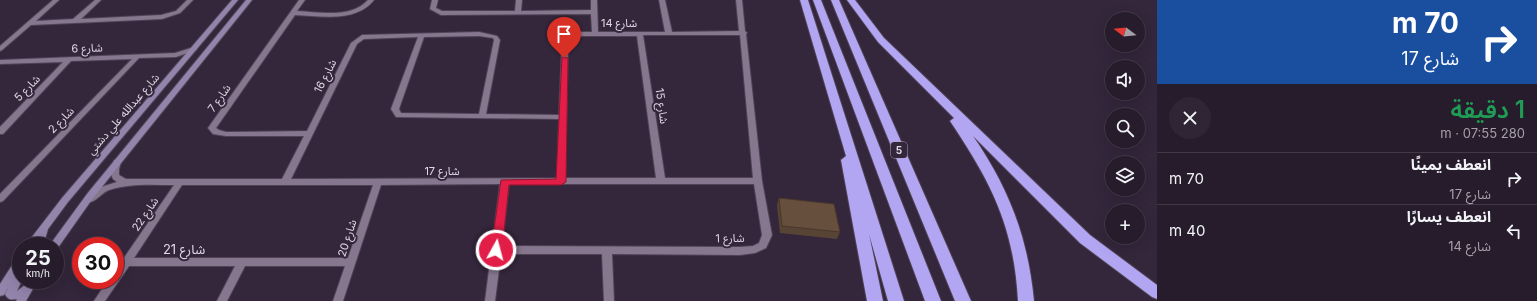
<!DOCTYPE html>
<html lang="ar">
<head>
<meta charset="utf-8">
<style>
  body { margin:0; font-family:Inter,"Noto Sans Arabic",sans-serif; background:#2f2534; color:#f1f3f6; direction:rtl; height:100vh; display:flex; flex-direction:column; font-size:15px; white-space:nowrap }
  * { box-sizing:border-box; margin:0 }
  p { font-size:13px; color:#a4a1a9 }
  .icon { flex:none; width:22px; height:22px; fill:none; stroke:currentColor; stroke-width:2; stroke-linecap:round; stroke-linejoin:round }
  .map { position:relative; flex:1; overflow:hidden; direction:ltr }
  .sheet { display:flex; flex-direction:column; background:#271c2c; width:380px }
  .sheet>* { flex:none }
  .banner { background:#1a4fa0; color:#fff; overflow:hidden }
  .needle { width:26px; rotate:286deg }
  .fabs { position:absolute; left:1105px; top:12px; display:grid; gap:8px }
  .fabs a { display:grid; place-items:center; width:40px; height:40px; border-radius:50%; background:#271c2c; box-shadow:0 4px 16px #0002,0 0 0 1px #433a48; font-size:20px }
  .speed { position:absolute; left:12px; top:237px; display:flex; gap:8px; font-size:20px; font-weight:700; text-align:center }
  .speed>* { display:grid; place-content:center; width:52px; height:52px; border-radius:50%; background:#271c2c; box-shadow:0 4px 16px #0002,0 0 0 1px #433a48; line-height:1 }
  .speed small { font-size:10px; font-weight:400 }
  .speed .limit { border:6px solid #d22; background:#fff; color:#111 }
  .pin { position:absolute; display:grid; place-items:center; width:34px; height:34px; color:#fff; margin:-41px -17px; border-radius:50% 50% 50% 0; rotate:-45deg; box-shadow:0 0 4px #0007 }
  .pin .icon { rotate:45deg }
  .me { position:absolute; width:44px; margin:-22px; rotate:7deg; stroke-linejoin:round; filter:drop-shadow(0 0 3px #0008) }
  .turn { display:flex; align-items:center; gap:14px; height:84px; padding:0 12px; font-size:18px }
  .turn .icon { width:52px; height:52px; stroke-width:2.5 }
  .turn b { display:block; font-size:28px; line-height:34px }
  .round { display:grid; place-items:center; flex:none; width:42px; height:42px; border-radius:21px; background:#2f2534 }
  .headline { display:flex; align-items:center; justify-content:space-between; height:68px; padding:0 12px }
  h1 { font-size:24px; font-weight:600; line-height:30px; color:#1e9e55 }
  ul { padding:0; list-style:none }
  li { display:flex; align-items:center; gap:12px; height:52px; padding:0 12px; border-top:1px solid #433a48 }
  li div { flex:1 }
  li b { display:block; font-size:15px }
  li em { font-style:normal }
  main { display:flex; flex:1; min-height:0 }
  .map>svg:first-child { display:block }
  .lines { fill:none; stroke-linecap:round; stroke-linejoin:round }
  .minor-casing { stroke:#4f4355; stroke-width:2 }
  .secondary-casing { stroke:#4f4355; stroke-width:2 }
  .motorway-casing { stroke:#4f4355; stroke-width:2 }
  .minor { fill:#86768e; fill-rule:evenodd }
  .secondary { fill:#9384ac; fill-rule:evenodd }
  .motorway { fill:#b2a6f3; fill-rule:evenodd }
  .wall { fill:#584434 }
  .building { fill:#664f3d; stroke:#47372b }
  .route { fill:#e11d48; stroke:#92132f }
  .labels { text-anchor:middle; stroke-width:4; stroke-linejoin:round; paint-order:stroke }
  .shield { fill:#34263b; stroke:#aca2b2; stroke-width:1 }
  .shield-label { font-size:10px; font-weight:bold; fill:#e0d7e5 }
  .street-label { font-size:11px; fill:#e0d7e5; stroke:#34263b }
  .near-street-label { font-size:13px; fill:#e0d7e5; stroke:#34263b }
</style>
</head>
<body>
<main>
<section class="sheet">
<div class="banner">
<div class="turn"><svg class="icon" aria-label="right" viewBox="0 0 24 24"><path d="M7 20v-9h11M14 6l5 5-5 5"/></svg><div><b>70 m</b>شارع 17</div></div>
</div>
<div class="headline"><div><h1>1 دقيقة</h1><p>280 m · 07:55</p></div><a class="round"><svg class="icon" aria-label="close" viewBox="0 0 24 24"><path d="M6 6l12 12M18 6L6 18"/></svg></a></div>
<ul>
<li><svg class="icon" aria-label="right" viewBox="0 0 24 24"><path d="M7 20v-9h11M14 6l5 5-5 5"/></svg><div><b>انعطف يمينًا</b><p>شارع 17</p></div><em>70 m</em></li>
<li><svg class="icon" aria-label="left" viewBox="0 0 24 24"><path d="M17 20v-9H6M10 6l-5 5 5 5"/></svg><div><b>انعطف يسارًا</b><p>شارع 14</p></div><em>40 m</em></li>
</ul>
</section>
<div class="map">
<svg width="1157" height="301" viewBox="0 0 1157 301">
  <rect width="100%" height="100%" fill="#34263b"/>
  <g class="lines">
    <g class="minor-casing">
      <path id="minor" d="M53,0H59L36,21L73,19L95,0H101L81,19L161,15L176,11L187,0H193L180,13L162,19L31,25L2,50L0,51V46Z
        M299,0H305L297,11C319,12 351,19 368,0H374C356,23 320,16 295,15L216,128L219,130L226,132L307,131L351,43L362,35L479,32L497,36L500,40L486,114L559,115L562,44L566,36L579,32H592L591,14L441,15L430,9L432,0H438L436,8L442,11H515L516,0H522L521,11L591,10V0H597L598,32H665L659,0H665L672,32L739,31L736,0H742L745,31L747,33L746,34L762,181L772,235L766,248L755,253L740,255L612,254L614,301H604L602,254H501L495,301H485L500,184L381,185L343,301H333L345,266H245L227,301H217L235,266H129L105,301H94L108,280H115V271L174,185C151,185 131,183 109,190C101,193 94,205 85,202L84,200L85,198L101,187L117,182L113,179L110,172L114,160H120L121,162L119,169V175L126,179H282L304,136H226L213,134L208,128ZM643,35H740L753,178H665ZM479,36L493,38L494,40L479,114L401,113L399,109L424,37ZM579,36H637L656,178H565L568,44L571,38ZM418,37L391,109L396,117L559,119L557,178L291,179L357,44L364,39ZM509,184H754L762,235L759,243L753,246L740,247L502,246ZM182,185H373L348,258H134Z
        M194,47L197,49L196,50L176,57L139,58L3,201L0,202V194L132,59L71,61L3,134H0V127L63,62L0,64V60L175,53Z"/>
    </g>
    <g class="secondary-casing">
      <path id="secondary" d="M232,0H238L68,202L48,229L43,246H25L62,198Z
        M246,0H252L93,198L57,249H55V246H49L87,194Z
        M21,255V267L19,270L21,269V280H22L17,291L25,285L28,280H38L26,301H16L17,299C11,300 8,300 5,294L9,286L4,295L0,296V284L18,256Z"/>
    </g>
    <g class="motorway-casing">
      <path id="motorway" d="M800,0H808L904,301H888L869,234L883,301H867L841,160L846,156Z
        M813,0H821L941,301H925Z
        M831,0H839L971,301H955Z
        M847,0H855L884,38L1090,235L1157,285V299L1152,297L1080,243L973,136C1009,188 1028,238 1034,301H1018C1014,226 991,182 950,121L954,118L878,42Z"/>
    </g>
    <use href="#minor" class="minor"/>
    <use href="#secondary" class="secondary"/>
    <use href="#motorway" class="motorway"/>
  </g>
  <path class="wall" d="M779,198L840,232L837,239L780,233L777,205Z"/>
  <path class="building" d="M779,198L834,204L840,232L782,226Z"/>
  <path class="route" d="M562,57L568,58L566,182L561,185H509L502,250L496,254L493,253L491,250L501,180L556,179Z"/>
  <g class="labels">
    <rect class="shield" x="891" y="142" width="16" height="16" rx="3"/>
    <g class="shield-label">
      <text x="899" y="154">5</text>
    </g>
    <g class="street-label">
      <text x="619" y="27">شارع 14</text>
      <text transform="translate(87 48) rotate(-2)" y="4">شارع 6</text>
      <text transform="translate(325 76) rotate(-63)" y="4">شارع 16</text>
      <text transform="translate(27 88) rotate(-46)" y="4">شارع 5</text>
      <text transform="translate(219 98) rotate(-55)" y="4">شارع 7</text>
      <text transform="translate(662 106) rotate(82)" y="4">شارع 15</text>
      <text transform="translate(123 114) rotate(-49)" y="4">شارع عبدالله علي دشتي</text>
      <text transform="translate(61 120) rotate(-46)" y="4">شارع 2</text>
      <text x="442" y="175">شارع 17</text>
      <text transform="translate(145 214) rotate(-56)" y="4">شارع 22</text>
      <text transform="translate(347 238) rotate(-72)" y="4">شارع 20</text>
      <text transform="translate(730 238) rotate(-1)" y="4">شارع 1</text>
    </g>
    <g class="near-street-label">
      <text x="184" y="254">شارع 21</text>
    </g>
  </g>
</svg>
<div class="fabs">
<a><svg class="needle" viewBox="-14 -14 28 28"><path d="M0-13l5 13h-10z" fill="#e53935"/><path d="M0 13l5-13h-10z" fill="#a4a1a9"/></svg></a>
<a><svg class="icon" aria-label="sound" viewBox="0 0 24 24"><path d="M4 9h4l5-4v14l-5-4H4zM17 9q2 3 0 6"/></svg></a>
<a><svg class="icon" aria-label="search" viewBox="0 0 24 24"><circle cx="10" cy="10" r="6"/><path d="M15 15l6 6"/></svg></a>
<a><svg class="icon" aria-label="layers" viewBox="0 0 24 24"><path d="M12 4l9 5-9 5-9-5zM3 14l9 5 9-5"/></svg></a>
<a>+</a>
</div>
<div class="speed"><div>25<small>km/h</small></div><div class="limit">30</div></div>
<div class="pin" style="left:564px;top:58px;background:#d93025"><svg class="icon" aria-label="arrive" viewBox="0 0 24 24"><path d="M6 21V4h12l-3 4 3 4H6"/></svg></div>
<svg class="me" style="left:496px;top:250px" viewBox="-20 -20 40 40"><circle r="17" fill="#e11d48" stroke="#fff" stroke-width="3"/><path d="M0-11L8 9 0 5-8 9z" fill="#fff"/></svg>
</div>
</main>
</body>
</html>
